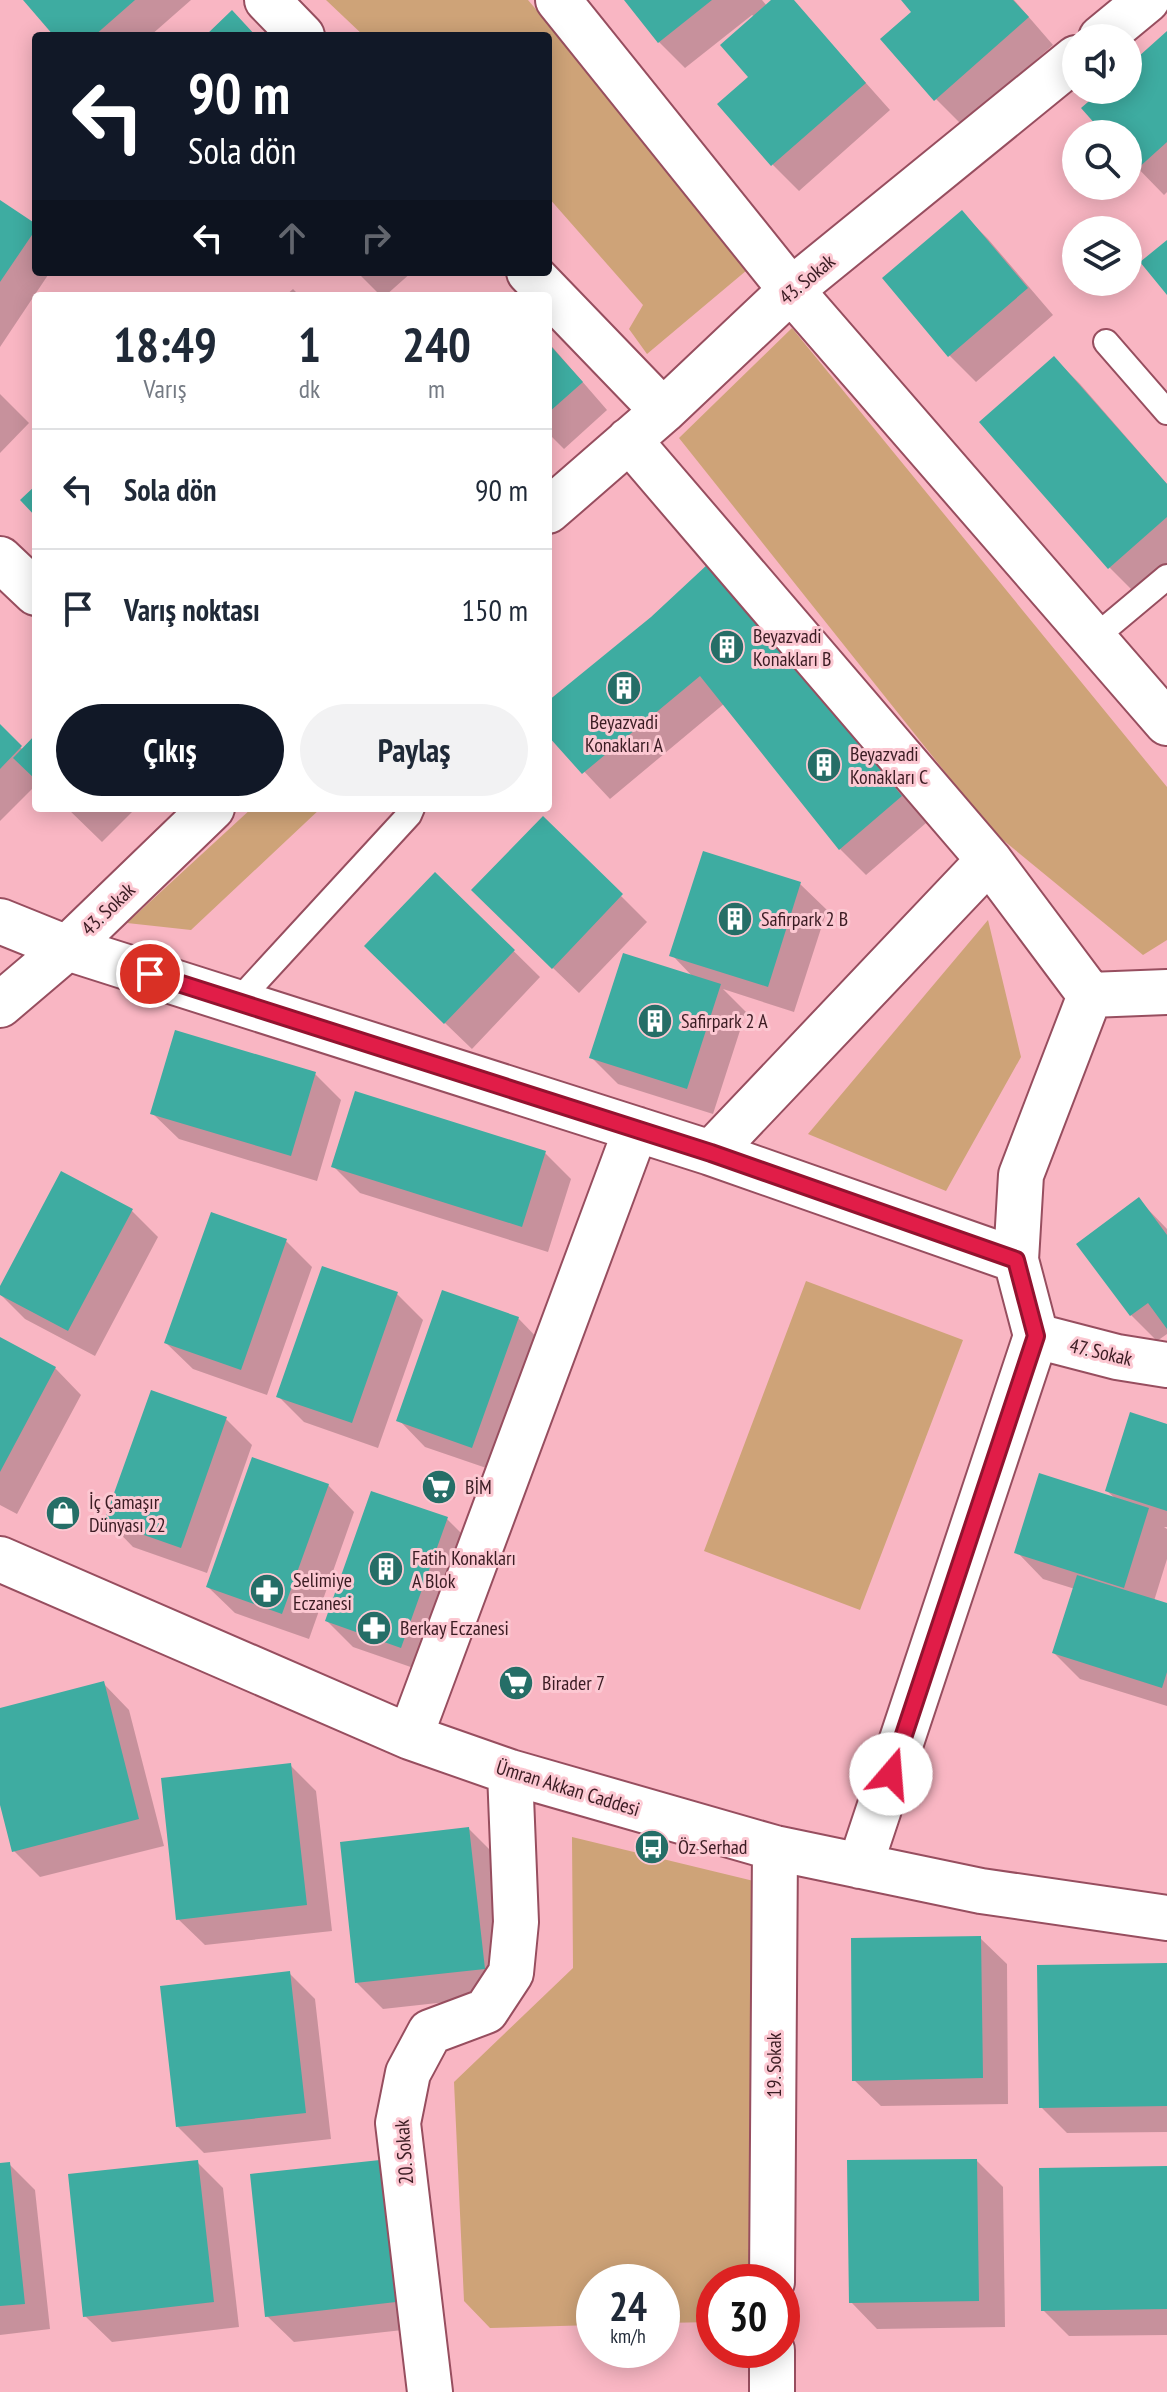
<!DOCTYPE html>
<html lang="tr">
<head>
<meta charset="utf-8">
<style>
  body { margin:0; font-family:"PT Sans Narrow",sans-serif; background:#f2f2f3; color:#1f2937; height:100vh; display:flex; flex-direction:column; font-size:30px; white-space:nowrap }
  * { box-sizing:border-box; margin:0 }
  p { font-size:26px; color:#747a83 }
  .icon { flex:none; width:44px; height:44px; fill:none; stroke:currentColor; stroke-width:2; stroke-linecap:round; stroke-linejoin:round }
  .map { position:relative; flex:1; overflow:hidden }
  .details { position:absolute; left:32px; top:292px; width:520px; height:520px; display:flex; flex-direction:column; background:#fff; border-radius:8px; box-shadow:0 4px 20px #0003 }
  .details>* { flex:none }
  .banner { position:absolute; left:32px; top:32px; width:520px; height:244px; border-radius:8px; box-shadow:0 4px 20px #0003; background:#111827; color:#fff; overflow:hidden }
  .tools { position:absolute; left:1062px; top:24px; display:grid; gap:16px }
  .tools a { display:grid; place-items:center; width:80px; height:80px; border-radius:50%; background:#fff; box-shadow:0 4px 20px #0003; font-size:40px }
  .speed { position:absolute; left:576px; top:2264px; display:flex; gap:16px; font-size:40px; font-weight:700; text-align:center }
  .speed>* { display:grid; place-content:center; width:104px; height:104px; border-radius:50%; background:#fff; box-shadow:0 4px 20px #0003; line-height:1 }
  .speed small { font-size:20px; font-weight:400 }
  .speed .limit { border:12px solid #d22; background:#fff; color:#111 }
  .pin { position:absolute; display:grid; place-items:center; width:68px; height:68px; color:#fff; margin:-34px; border:4px solid #fff; border-radius:50%; box-shadow:0 2px 8px #0007 }
  .me { position:absolute; width:88px; margin:-44px; rotate:18deg; stroke-linejoin:round; filter:drop-shadow(0 0 6px #0008) }
  .turn { display:flex; align-items:center; gap:28px; height:168px; padding:0 24px; font-size:36px }
  .turn .icon { width:104px; height:104px; stroke-width:2.5 }
  .turn b { display:block; font-size:56px; line-height:68px }
  .lanes { display:flex; align-items:center; height:76px; padding:0 24px; background:#0003; justify-content:center; gap:40px; direction:ltr }
  .lanes .off { opacity:.35 }
  .eta { display:flex; justify-content:space-evenly; align-items:center; height:136px; text-align:center }
  .eta b { font-size:48px; font-weight:700; line-height:56px }
  .button { display:flex; gap:16px; margin-top:auto; padding:16px 24px }
  .button a { flex:1; height:92px; border-radius:48px; background:#111827; color:#fff; font-size:32px; font-weight:700; line-height:92px; text-align:center }
  .button a+a { background:#f2f2f3; color:#1f2937 }
  ul { padding:0; list-style:none }
  li { display:flex; align-items:center; gap:24px; height:120px; padding:0 24px; border-top:2px solid #e0e1e3 }
  li div { flex:1 }
  li b { display:block; font-size:30px }
  li em { font-style:normal }
  .map>svg:first-child { display:block }
  .green { fill:#cea378 }
  .shadow { fill:#0003 }
  .building { fill:#3eaca1 }
  .lines { fill:none; stroke-linecap:round; stroke-linejoin:round }
  .lane-casing { stroke:#974e5f; stroke-width:28 }
  .street-casing { stroke:#974e5f; stroke-width:48 }
  .lane { stroke:#fff; stroke-width:24 }
  .street { stroke:#fff; stroke-width:44 }
  .route-casing { stroke:#92132f; stroke-width:20 }
  .route { stroke:#e11d48; stroke-width:14 }
  .labels { text-anchor:middle; stroke-width:6; stroke-linejoin:round; paint-order:stroke }
  .street-label { font-size:20px; fill:#3b1c23; stroke:#fcc8d2 }
  .poi-label { font-size:20px; fill:#3b1c23; stroke:#fcc8d2; text-anchor:start }
</style>
</head>
<body>
<div class="map">
<svg width="1167" height="2392" viewBox="0 0 1167 2392">
  <rect width="100%" height="100%" fill="#f9b6c3"/>
  <path class="green" d="M326,0H528L753,265L647,354L629,329L643,305L548,197V36H364Z
    M792,328L1167,787V940L1143,955L992,831L679,438Z
    M252,808H321L191,930L127,923Z
    M988,920L1021,1057L946,1191L808,1134Z
    M806,1281L963,1340L860,1610L704,1551Z
    M572,1837L762,1883L763,2282H714V2322L662,2323V2282H594V2325L490,2328L464,2301L454,2082L573,1968Z"/>
  <path class="shadow" d="M26,0H191L150,36H57Z
    M627,0H762L767,6L774,0H792L890,110L799,191L773,165L751,77L755,17L752,15L685,68L659,42Z
    M903,0H1014L1053,45L962,125L936,99L914,12Z
    M1167,34V192L1164,195L1128,158V134H1106L1105,90H1128V69Z
    M0,203L36,227V272H50L0,347Z
    M962,213L988,239L1053,315L976,382L950,356L884,279Z
    M357,272H412L385,296H381Z
    M293,289L300,296H285Z
    M548,342L607,410L564,449L548,433Z
    M1054,358L1080,384L1167,484V566L1136,594L1110,568L982,422Z
    M0,394L29,423L0,453Z
    M652,619L834,709L926,823L866,875L840,849L725,703L610,799L548,733V704Z
    M0,727L23,750L36,737V785L0,821Z
    M67,808H136L102,842Z
    M436,875L540,977L472,1049L392,972Z
    M800,884L827,910L794,1012L723,989L746,1012L713,1114L618,1084L592,1058L694,978L672,955Z
    M621,896L647,922L579,993L500,917Z
    M315,1074L341,1100L317,1181L179,1139L152,1113Z
    M545,1153L571,1179L548,1252L360,1193L333,1166Z
    M1139,1200L1167,1229V1334L1157,1341L1131,1315Z
    M132,1211L158,1237L95,1356L25,1319L0,1294V1291Z
    M286,1241L312,1267L267,1395L193,1369L166,1343Z
    M397,1294L423,1320L378,1448L304,1422L278,1396Z
    M518,1318L544,1345L498,1472L425,1447L399,1420Z
    M0,1340L55,1368L81,1395L17,1514L0,1505Z
    M226,1419L252,1445L207,1573L133,1547L107,1520Z
    M1167,1426V1527H1164L1167,1529V1559L1154,1601L1167,1605V1706L1080,1679L1054,1653L1075,1589L1043,1579L1017,1552L1117,1500L1107,1491Z
    M328,1485L354,1512L309,1639L235,1613L208,1587Z
    M447,1519L473,1545L428,1673L353,1647L327,1621Z
    M103,1683L129,1710L164,1846L40,1877L14,1851L0,1797V1710Z
    M290,1765L316,1791L332,1931L205,1945L178,1919Z
    M469,1829L495,1855L510,1995L383,2009L357,1983Z
    M980,1938L1007,1964L1008,2104L881,2106L854,2080Z
    M1167,1965V2132L1067,2133L1041,2107Z
    M289,1973L315,1999L331,2139L204,2153L178,2127Z
    M977,2161L1003,2187L1005,2327L877,2329L851,2302Z
    M197,2162L223,2188L239,2327L112,2342L85,2316Z
    M379,2162L405,2188L421,2328L294,2342L267,2316Z
    M9,2164L35,2190L50,2329L0,2335V2165Z
    M1167,2168V2335L1069,2336L1043,2310Z"/>
  <path class="building" d="M23,0H135L94,36H54Z
    M624,0H712L658,43Z
    M771,0H794L866,83L771,166L717,104L748,77L720,45Z
    M901,0H1013L1029,17L934,101L880,39L911,12Z
    M232,10L256,36H205Z
    M1167,31V142L1136,170L1128,161V134H1104L1081,108L1102,90H1128V66Z
    M0,200L36,224V229L0,282Z
    M962,210L1028,288L948,357L882,278Z
    M1167,240V295L1140,262Z
    M548,343L583,382L548,413Z
    M1054,356L1167,484V517L1108,569L979,422Z
    M36,485V517L20,500Z
    M708,564L808,681L902,796L839,850L700,676L582,774L548,736V701L651,617Z
    M0,724L22,746L0,769Z
    M36,734V780L13,758Z
    M543,816L623,894L552,969L471,890Z
    M703,851L801,882L768,987L669,956Z
    M435,872L515,950L444,1024L364,946Z
    M623,953L721,984L687,1089L589,1058Z
    M175,1030L316,1072L291,1156L150,1114Z
    M355,1091L546,1151L522,1227L331,1167Z
    M61,1171L133,1209L68,1331L0,1295V1286Z
    M1139,1197L1167,1235V1329L1148,1303L1130,1316L1076,1244Z
    M211,1212L287,1239L241,1370L164,1343Z
    M322,1266L398,1292L352,1423L276,1397Z
    M442,1290L519,1317L472,1448L396,1421Z
    M0,1337L56,1367L0,1472Z
    M151,1390L227,1417L181,1548L104,1521Z
    M1130,1412L1167,1424V1511L1105,1491Z
    M252,1457L329,1484L282,1614L206,1587Z
    M1039,1473L1149,1508L1124,1588L1014,1553Z
    M371,1491L448,1517L401,1648L325,1621Z
    M1077,1575L1167,1603V1672L1162,1688L1052,1653Z
    M104,1681L139,1819L12,1852L0,1805V1708Z
    M291,1763L307,1905L176,1920L161,1778Z
    M469,1827L485,1969L355,1983L340,1842Z
    M981,1936L983,2078L852,2081L851,1938Z
    M1167,1963V2106L1039,2108L1037,1965Z
    M290,1971L306,2113L176,2127L160,1986Z
    M977,2159L979,2301L849,2303L847,2160Z
    M198,2160L214,2302L83,2317L68,2174Z
    M380,2160L396,2302L265,2317L250,2174Z
    M10,2162L25,2304L0,2306V2163Z
    M1167,2166V2309L1041,2311L1039,2168Z"/>
  <g class="lines">
    <g class="lane-casing">
      <path id="lane" d="M1106,342L1167,412
        M1093,639L1167,577
        M237,1002L409,815L412,808"/>
    </g>
    <g class="street-casing">
      <path id="street" d="M267,0L302,36
        M558,0L791,290L1167,723
        M1101,38L1147,0
        M529,272L663,411
        M629,440L989,860L1090,995L1021,1175L1016,1260L1036,1336L860,1866
        M548,511L663,411L791,290L1076,58
        M0,559L36,593
        M0,921L67,948L711,1153L1016,1260
        M1090,995L1167,992
        M0,1005L67,948L212,808
        M711,1153L989,860
        M1036,1336L1117,1357L1167,1365
        M0,1559L410,1737L510,1772L775,1848L981,1891L1167,1918
        M410,1737L636,1129
        M772,2282L775,1848
        M430,2392L398,2123L408,2073L430,2032L486,2011L511,1973L516,1922L510,1772
        M772,2392V2350"/>
    </g>
    <use href="#lane" class="lane"/>
    <use href="#street" class="street"/>
  </g>
  <g class="lines">
    <g class="route-casing">
      <path id="route" d="M150,974L711,1153L1016,1260L1036,1336L891,1774"/>
    </g>
    <use href="#route" class="route"/>
  </g>
  <defs>
    <g id="building-disc" transform="scale(1.8)"><circle r="9.5" fill="#256e67" stroke="#fcc8d2"/><path d="M-4-6H4V6H1V3H-1V6H-4ZM-2.5-4.3h1.7v1.8h-1.7ZM.8-4.3h1.7v1.8H.8ZM-2.5-1h1.7V.8h-1.7ZM.8-1h1.7V.8H.8Z" fill="#fff"/></g>
    <g id="supermarket-disc" transform="scale(1.8)"><circle r="9.5" fill="#256e67" stroke="#fcc8d2"/><path d="M-6-5.5h2.5l.6 2H6L4.5 2H-2.5L-4.4-4H-6ZM-1.5 3.2a1.3 1.3 0 1 0 .1 0ZM3 3.2a1.3 1.3 0 1 0 .1 0Z" fill="#fff"/></g>
    <g id="shop-disc" transform="scale(1.8)"><circle r="9.5" fill="#256e67" stroke="#fcc8d2"/><path d="M-5-2.5h2.3a2.7 3.5 0 0 1 5.4 0H5L5.5 6h-11ZM-1.5-2.5h3a1.5 2.3 0 0 0-3 0Z" fill="#fff"/></g>
    <g id="pharmacy-disc" transform="scale(1.8)"><circle r="9.5" fill="#256e67" stroke="#fcc8d2"/><path d="M-2-6h4v4h4v4h-4v4h-4v-4h-4v-4h4Z" fill="#fff"/></g>
    <g id="bus-disc" transform="scale(1.8)"><circle r="9.5" fill="#256e67" stroke="#fcc8d2"/><path d="M-5-6H5V4H4V6H2V4H-2V6H-4V4H-5ZM-3.5-4V0h7V-4ZM-3.5 1.2v1.5H-2V1.2ZM2 1.2v1.5H3.5V1.2Z" fill="#fff"/></g>
  </defs>
  <g fill-rule="evenodd">
    <use href="#building-disc" x="727" y="647"/>
    <use href="#building-disc" x="624" y="688"/>
    <use href="#building-disc" x="824" y="765"/>
    <use href="#building-disc" x="735" y="919"/>
    <use href="#building-disc" x="655" y="1021"/>
    <use href="#supermarket-disc" x="439" y="1487"/>
    <use href="#shop-disc" x="63" y="1513"/>
    <use href="#building-disc" x="386" y="1569"/>
    <use href="#pharmacy-disc" x="267" y="1591"/>
    <use href="#pharmacy-disc" x="374" y="1628"/>
    <use href="#supermarket-disc" x="516" y="1683"/>
    <use href="#bus-disc" x="652" y="1847"/>
  </g>
  <g class="labels">
    <g class="street-label">
      <text transform="translate(807 279) rotate(-40)" y="7">43. Sokak</text>
      <text transform="translate(108 909) rotate(-44)" y="7">43. Sokak</text>
      <text transform="translate(1101 1352) rotate(13)" y="7">47. Sokak</text>
      <text transform="translate(568 1788) rotate(17)" y="7">Ümran Akkan Caddesi</text>
      <text transform="translate(774 2065) rotate(-90)" y="7">19. Sokak</text>
      <text transform="translate(404 2152) rotate(-94)" y="7">20. Sokak</text>
    </g>
    <g class="poi-label">
      <text x="753" y="643">Beyazvadi<tspan x="753" dy="23">Konakları B</tspan></text>
      <text x="624" y="729" text-anchor="middle">Beyazvadi<tspan x="624" dy="23">Konakları A</tspan></text>
      <text x="850" y="761">Beyazvadi<tspan x="850" dy="23">Konakları C</tspan></text>
      <text x="761" y="926">Safirpark 2 B</text>
      <text x="681" y="1028">Safirpark 2 A</text>
      <text x="465" y="1494">BİM</text>
      <text x="89" y="1509">İç Çamaşır<tspan x="89" dy="23">Dünyası 22</tspan></text>
      <text x="412" y="1565">Fatih Konakları<tspan x="412" dy="23">A Blok</tspan></text>
      <text x="293" y="1587">Selimiye<tspan x="293" dy="23">Eczanesi</tspan></text>
      <text x="400" y="1635">Berkay Eczanesi</text>
      <text x="542" y="1690">Birader 7</text>
      <text x="678" y="1854">Öz Serhad</text>
    </g>
  </g>
</svg>
<div class="tools">
<a><svg class="icon" aria-label="sound" viewBox="0 0 24 24"><path d="M4 9h4l5-4v14l-5-4H4zM17 9q2 3 0 6"/></svg></a>
<a><svg class="icon" aria-label="search" viewBox="0 0 24 24"><circle cx="10" cy="10" r="6"/><path d="M15 15l6 6"/></svg></a>
<a><svg class="icon" aria-label="layers" viewBox="0 0 24 24"><path d="M12 4l9 5-9 5-9-5zM3 14l9 5 9-5"/></svg></a>
</div>
<div class="speed"><div>24<small>km/h</small></div><div class="limit">30</div></div>
<div class="pin" style="left:150px;top:974px;background:#d93025"><svg class="icon" aria-label="arrive" viewBox="0 0 24 24"><path d="M6 21V4h12l-3 4 3 4H6"/></svg></div>
<svg class="me" style="left:891px;top:1774px" viewBox="-20 -20 40 40"><circle r="19" fill="#fff"/><path d="M0-13L10 11 0 6-10 11z" fill="#e11d48"/></svg>
<div class="banner">
<div class="turn"><svg class="icon" aria-label="left" viewBox="0 0 24 24"><path d="M17 20v-9H6M10 6l-5 5 5 5"/></svg><div><b>90 m</b>Sola dön</div></div>
<div class="lanes"><svg class="icon" aria-label="left" viewBox="0 0 24 24"><path d="M17 20v-9H6M10 6l-5 5 5 5"/></svg><svg class="icon off" aria-label="ahead" viewBox="0 0 24 24"><path d="M12 20V5M6 11l6-6 6 6"/></svg><svg class="icon off" aria-label="right" viewBox="0 0 24 24"><path d="M7 20v-9h11M14 6l5 5-5 5"/></svg></div>
</div>
<section class="details">
<div class="eta">
<div><b>18:49</b><p>Varış</p></div>
<div><b>1</b><p>dk</p></div>
<div><b>240</b><p>m</p></div>
</div>
<ul>
<li><svg class="icon" aria-label="left" viewBox="0 0 24 24"><path d="M17 20v-9H6M10 6l-5 5 5 5"/></svg><div><b>Sola dön</b></div><em>90 m</em></li>
<li><svg class="icon" aria-label="arrive" viewBox="0 0 24 24"><path d="M6 21V4h12l-3 4 3 4H6"/></svg><div><b>Varış noktası</b></div><em>150 m</em></li>
</ul>
<div class="button"><a>Çıkış</a><a>Paylaş</a></div>
</section>
</div>
</body>
</html>
